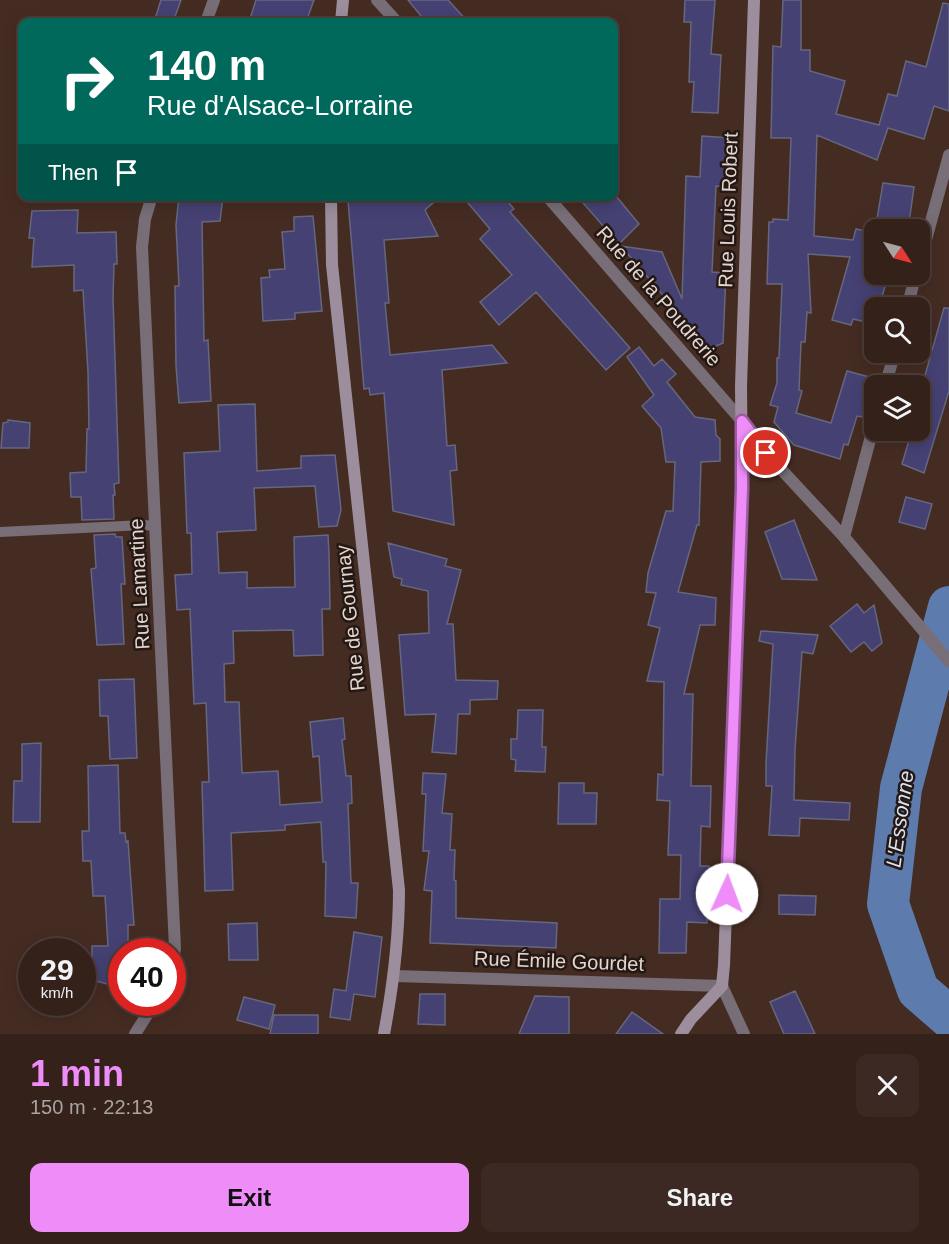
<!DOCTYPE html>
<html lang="en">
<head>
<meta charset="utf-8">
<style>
  body { margin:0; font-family:Arial,sans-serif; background:#3c2923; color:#f1f3f6; height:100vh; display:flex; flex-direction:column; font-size:22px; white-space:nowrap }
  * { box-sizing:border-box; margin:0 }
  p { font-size:20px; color:#a9a3a2 }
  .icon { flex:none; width:33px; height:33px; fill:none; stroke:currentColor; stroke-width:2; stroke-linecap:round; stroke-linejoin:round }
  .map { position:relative; height:1034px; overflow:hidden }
  .sheet { display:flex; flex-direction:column; background:#34211a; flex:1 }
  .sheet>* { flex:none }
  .hud { position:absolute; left:18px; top:18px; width:600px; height:183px; border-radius:12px; box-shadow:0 3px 15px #0003,0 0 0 2px #4e3e39; background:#00695c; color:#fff; overflow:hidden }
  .needle { width:39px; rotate:126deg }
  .tools { position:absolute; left:864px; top:219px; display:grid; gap:12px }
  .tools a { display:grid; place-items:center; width:66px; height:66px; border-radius:12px; background:#34211a; box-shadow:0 3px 15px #0003,0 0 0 2px #4e3e39; font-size:30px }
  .speed { position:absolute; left:18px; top:938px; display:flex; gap:12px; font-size:30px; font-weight:700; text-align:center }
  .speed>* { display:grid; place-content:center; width:78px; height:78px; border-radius:50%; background:#34211a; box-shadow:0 3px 15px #0003,0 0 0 2px #4e3e39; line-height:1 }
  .speed small { font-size:15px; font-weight:400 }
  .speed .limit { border:9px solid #d22; background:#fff; color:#111 }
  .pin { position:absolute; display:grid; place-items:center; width:51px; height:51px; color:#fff; margin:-26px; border:3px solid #fff; border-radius:50%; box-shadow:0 2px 6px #0007 }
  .me { position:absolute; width:66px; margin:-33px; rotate:2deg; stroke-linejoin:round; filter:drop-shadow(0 0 4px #0008) }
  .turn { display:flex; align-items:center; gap:21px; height:126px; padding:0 30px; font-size:27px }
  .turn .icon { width:78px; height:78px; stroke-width:2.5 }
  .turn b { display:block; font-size:42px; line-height:51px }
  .then { display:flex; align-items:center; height:57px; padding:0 30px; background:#0003; gap:12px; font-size:22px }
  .round { display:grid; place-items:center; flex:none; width:63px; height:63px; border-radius:12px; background:#3c2923 }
  .summary { display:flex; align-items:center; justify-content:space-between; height:102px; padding:0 30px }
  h1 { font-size:36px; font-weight:600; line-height:45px; color:#ee8cf8 }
  .primary-button { display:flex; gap:12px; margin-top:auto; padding:12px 30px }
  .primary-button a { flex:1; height:69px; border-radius:12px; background:#ee8cf8; color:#111; font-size:24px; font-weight:600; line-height:69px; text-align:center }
  .primary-button a+a { background:#3c2923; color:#f1f3f6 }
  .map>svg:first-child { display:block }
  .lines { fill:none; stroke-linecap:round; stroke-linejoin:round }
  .river { stroke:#5d7cad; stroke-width:42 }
  .building { fill:#454173; stroke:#67667f; stroke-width:1.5 }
  .lane { stroke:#776e77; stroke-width:10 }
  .street { stroke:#776e77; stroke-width:12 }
  .secondary { stroke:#9c8e9d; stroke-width:12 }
  .route-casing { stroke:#9b5ba1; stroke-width:15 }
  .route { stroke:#ee8cf8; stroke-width:10 }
  .labels { text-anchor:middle; stroke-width:5; stroke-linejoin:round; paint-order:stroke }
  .street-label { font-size:20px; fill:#e4d4ce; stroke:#231814 }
  .water-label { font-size:21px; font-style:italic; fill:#dae3f2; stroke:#231814 }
</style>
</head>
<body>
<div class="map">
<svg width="949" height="1034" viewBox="0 0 949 1034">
  <rect width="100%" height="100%" fill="#452c23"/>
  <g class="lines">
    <path class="river" d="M949,607L901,788L888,904L918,990L949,1017"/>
  </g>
  <path class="building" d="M161,0H181L173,22H154Z
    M256,0H314L306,22H249Z
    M408,0H448L468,22H426Z
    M685,0H715L711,54L721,55L718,113L692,112L694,82H689L691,22H684Z
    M783,0H801V50H810V71L845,81L836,114L879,125L888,94L897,96L906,61L926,67L943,3L949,4V111L934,106L924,139L888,128L877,160L817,135L814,236L853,240L856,229L874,233V276L887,279L879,308H874V324L853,319L851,325L832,320L850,257L808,254L811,313L807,312L805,342H801L799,390L802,391L796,413L831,423L847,371L873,378L862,417L857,416L848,445L844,444L840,459L794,445L774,422L778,407L770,405L777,383V358H779L782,284H767L769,222H773V219L788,220L791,138H771L773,46L781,47Z
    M702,136L730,138L728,187L716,186L712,272L726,273L723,343L709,349L621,246L662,252L682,299L686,176L700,177Z
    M883,183L914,187L908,230L876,225Z
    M179,196H223L220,221L202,222L204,341L208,340L211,401L179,403L176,366L175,286H179L176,225Z
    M388,196H441L425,210L438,236L384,240L389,303H385L390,355L492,345L507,363L442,370L447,446L455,445L457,470L450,471L454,525L393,511L384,393L370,395L369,388L364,389L348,201Z
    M462,196H503L514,209L510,212L630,348L606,370L536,292L499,325L480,302L512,275L480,239L490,229Z
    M577,196H616L639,224L619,244Z
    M78,210L77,233L116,232L117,264H114L113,298L119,483L114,484L115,495H113L114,519L82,520L81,497H71L70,473L86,472L87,429H89L88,372L83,290L74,291V265L32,267L34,238H29L32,211Z
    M313,216L322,311L295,313V319L263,321L261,278L270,277L269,270L285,269L282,232L294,231V217Z
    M944,308H949V391L924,473L902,464L912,430H920V393Z
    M639,347L654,366L662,359L676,374L667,382L695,417L715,420L716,435L720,439V461L701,462L699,525H697L678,592L716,598L715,625H700L684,694H693L691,786H711L710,827L701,826L700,866H709L707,923L687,922L686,953H659L660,899H680L681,855H668L670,801L657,800L658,774L663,775L664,682L647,681L660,628L648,625L656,593L646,592L648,573L666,511H673L675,462H666L661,428L642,406L654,395L627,357Z
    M255,404L257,471L301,468V456L335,455L341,510L337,526L319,527L315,486L254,488L256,530L217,532L219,573L247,572V588L295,587L294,537L328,535L329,554L330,609H322L323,655L294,656L293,630L233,631L234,663L224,664L225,702H239L242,773L278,771L280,805L322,802L319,756L313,757L310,722L343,718L345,739L342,740L346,776H351L352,803L348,804L351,883H358L356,918L325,916L326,862H323L321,822L285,825V830L231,833L233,890L205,891L202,782H209L206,703L194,704L190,609L177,610L175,575L192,574L191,533H187L184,453L220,451L218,405Z
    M8,420L30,423L29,448H1L3,423L8,422Z
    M906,497L932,504L925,529L899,522Z
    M794,520L817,580L782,579L765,532Z
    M115,534L116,537H122L125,584H121L124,644L97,645L91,569L96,568L94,535Z
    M388,543L447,559L445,566L461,570L447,624H453L456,680L498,681L497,699L470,700V714H458L456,754L432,752L436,714L405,715L399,635L429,633L428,591L401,585L402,579L394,577Z
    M857,604L864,613L874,605L882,643L872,651L864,642L851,652L830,626Z
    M761,631L818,635L813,654L802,652L795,749L794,800L850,803L849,820L800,818L799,836L769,835L772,786H766V763L773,644L759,641Z
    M134,679L137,758L110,759L108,716H100L99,680Z
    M518,710H543L542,747H546L545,772L515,771L516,760L511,759V739H517Z
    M41,743L40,822H13L14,781H22V744Z
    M118,765L120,833H125L126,842L128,841L134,925H128V951H119L118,963L122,964V988L92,980V946H108L105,896H93L91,861H83L82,831H89L88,766Z
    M423,773L446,774L442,813L452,814L450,850H455L454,880L456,881V918L557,923L556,948L430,943L432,891L424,890L429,851H423L426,794H422Z
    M559,783H584V793H597L596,824H558Z
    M779,895L816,896L815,915L779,914Z
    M257,923L258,960H229L228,924Z
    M354,932L382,937L375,997L354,994L350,1020L330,1017L334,989L346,991Z
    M795,991L804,1010L815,1034H784L770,1002Z
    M420,994H445V1025L418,1024Z
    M535,996L569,997V1034H519Z
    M244,997L275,1005L269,1029L237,1020Z
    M632,1012L663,1034H616Z
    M274,1015H318V1034H270Z"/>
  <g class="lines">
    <path class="lane" d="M0,532L144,525L156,526"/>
    <path class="street" d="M377,0L397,22
      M206,22L214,0
      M152,196L145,219L142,247L175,948L172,970
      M547,196L742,421L766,453L844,537L949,661
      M920,262L949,155
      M907,308L916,274
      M885,386L895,352
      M844,537L874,425
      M395,976L722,986L744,1034
      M135,1034L155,1002"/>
    <path class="secondary" d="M341,22L343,0
      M331,196L332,265L399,890C399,939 393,986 384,1034
      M681,1034L691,1019L722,986L724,965L742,489L741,386L754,0"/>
  </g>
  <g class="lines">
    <g class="route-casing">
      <path id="route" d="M727,894L742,489V421L766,453"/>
    </g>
    <use href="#route" class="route"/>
  </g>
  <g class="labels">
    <g class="street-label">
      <text transform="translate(728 210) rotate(-88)" y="7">Rue Louis Robert</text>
      <text transform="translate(659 296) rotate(49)" y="7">Rue de la Poudrerie</text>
      <text transform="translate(139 584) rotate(-93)" y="7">Rue Lamartine</text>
      <text transform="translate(350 618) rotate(-96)" y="7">Rue de Gournay</text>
      <text transform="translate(559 961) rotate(2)" y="7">Rue Émile Gourdet</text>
    </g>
    <g class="water-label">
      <text transform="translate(900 819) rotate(-82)" y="7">L'Essonne</text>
    </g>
  </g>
</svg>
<div class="tools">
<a><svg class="needle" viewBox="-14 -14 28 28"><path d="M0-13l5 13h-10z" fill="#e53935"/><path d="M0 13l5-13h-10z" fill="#a9a3a2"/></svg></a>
<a><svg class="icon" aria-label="search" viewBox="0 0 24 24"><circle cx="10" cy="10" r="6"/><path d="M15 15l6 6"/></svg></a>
<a><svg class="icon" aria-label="layers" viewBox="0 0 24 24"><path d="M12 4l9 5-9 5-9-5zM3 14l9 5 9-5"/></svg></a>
</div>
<div class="speed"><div>29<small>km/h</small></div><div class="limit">40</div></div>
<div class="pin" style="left:766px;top:453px;background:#d93025"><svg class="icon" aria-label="arrive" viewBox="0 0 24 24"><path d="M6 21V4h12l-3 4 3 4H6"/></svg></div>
<svg class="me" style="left:727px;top:894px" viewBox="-20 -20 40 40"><circle r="19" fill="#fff"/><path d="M0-13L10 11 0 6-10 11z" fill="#ee8cf8"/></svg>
<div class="hud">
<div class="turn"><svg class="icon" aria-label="right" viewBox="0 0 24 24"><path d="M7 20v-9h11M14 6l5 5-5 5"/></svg><div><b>140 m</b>Rue d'Alsace-Lorraine</div></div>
<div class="then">Then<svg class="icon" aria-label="arrive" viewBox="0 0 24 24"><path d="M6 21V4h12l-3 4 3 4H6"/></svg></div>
</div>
</div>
<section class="sheet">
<div class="summary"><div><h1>1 min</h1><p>150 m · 22:13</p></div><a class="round"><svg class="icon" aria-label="close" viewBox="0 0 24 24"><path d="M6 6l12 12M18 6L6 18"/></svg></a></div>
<div class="primary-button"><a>Exit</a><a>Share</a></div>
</section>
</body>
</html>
